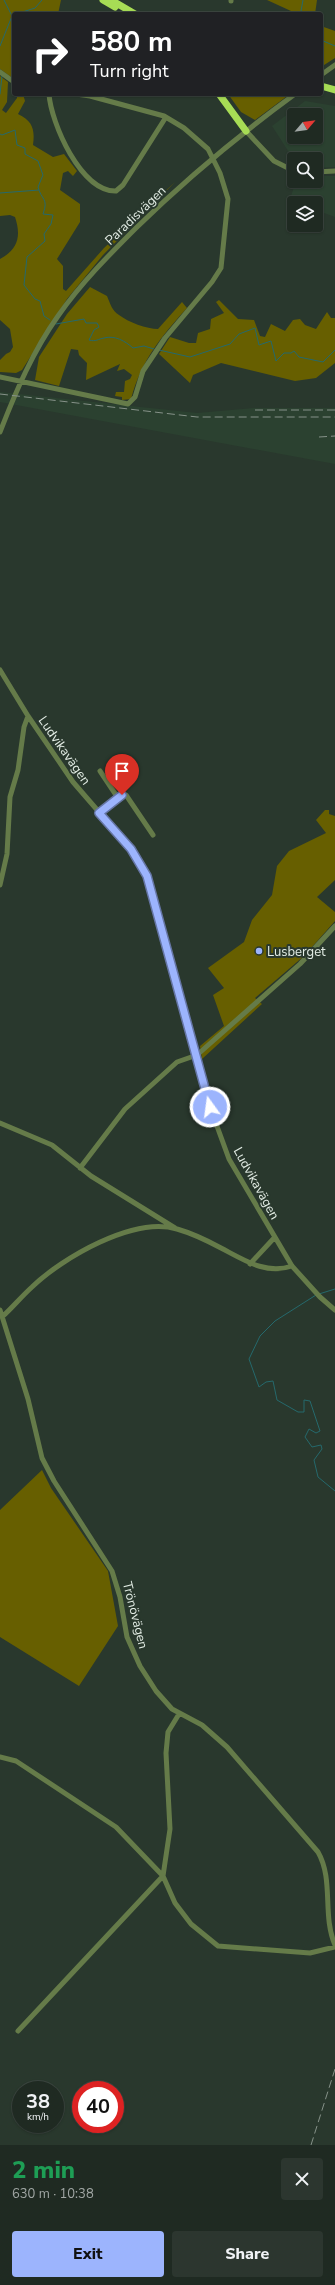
<!DOCTYPE html>
<html lang="en">
<head>
<meta charset="utf-8">
<style>
  body { margin:0; font-family:"Nunito Sans",sans-serif; background:#2c362f; color:#f1f3f6; height:100vh; display:flex; flex-direction:column; font-size:15px; white-space:nowrap }
  * { box-sizing:border-box; margin:0 }
  p { font-size:13px; color:#a1a7a5 }
  .icon { flex:none; width:22px; height:22px; fill:none; stroke:currentColor; stroke-width:2; stroke-linecap:round; stroke-linejoin:round }
  .map { position:relative; height:2145px; overflow:hidden }
  .details { display:flex; flex-direction:column; background:#1f2a22; flex:1 }
  .details>* { flex:none }
  .guide { position:absolute; left:12px; top:12px; width:311px; height:84px; border-radius:4px; box-shadow:0 1px 3px #0004,0 0 0 1px #3c4640; background:#202124; color:#fff; overflow:hidden }
  .needle { width:26px; rotate:61deg }
  .tools { position:absolute; left:287px; top:108px; display:grid; gap:8px }
  .tools a { display:grid; place-items:center; width:36px; height:36px; border-radius:4px; background:#1f2a22; box-shadow:0 1px 3px #0004,0 0 0 1px #3c4640; font-size:20px }
  .speed { position:absolute; left:12px; top:2081px; display:flex; gap:8px; font-size:20px; font-weight:700; text-align:center }
  .speed>* { display:grid; place-content:center; width:52px; height:52px; border-radius:50%; background:#1f2a22; box-shadow:0 1px 3px #0004,0 0 0 1px #3c4640; line-height:1 }
  .speed small { font-size:10px; font-weight:400 }
  .speed .limit { border:6px solid #d22; background:#fff; color:#111 }
  .pin { position:absolute; display:grid; place-items:center; width:34px; height:34px; color:#fff; margin:-41px -17px; border-radius:50% 50% 50% 0; rotate:-45deg; box-shadow:0 0 4px #0007 }
  .pin .icon { rotate:45deg }
  .me { position:absolute; width:44px; margin:-22px; rotate:346deg; stroke-linejoin:round; filter:drop-shadow(0 0 3px #0008) }
  .turn { display:flex; align-items:center; gap:14px; height:84px; padding:0 12px; font-size:18px }
  .turn .icon { width:52px; height:52px; stroke-width:2.5 }
  .turn b { display:block; font-size:28px; line-height:34px }
  .round { display:grid; place-items:center; flex:none; width:42px; height:42px; border-radius:4px; background:#2c362f }
  .head { display:flex; align-items:center; justify-content:space-between; height:68px; padding:0 12px }
  h1 { font-size:24px; font-weight:800; line-height:30px; color:#1e9e55 }
  .cta { display:flex; gap:8px; margin-top:auto; padding:8px 12px }
  .cta a { flex:1; height:46px; border-radius:4px; background:#9cb4fd; color:#111; font-size:16px; font-weight:800; line-height:46px; text-align:center }
  .cta a+a { background:#2c362f; color:#f1f3f6 }
  .map>svg:first-child { display:block }
  .built { fill:#2b4130; fill-rule:evenodd }
  .green { fill:#675f00 }
  .lines { fill:none; stroke-linecap:round; stroke-linejoin:round }
  .stream { stroke:#25696c; stroke-width:1 }
  .minor { stroke:#657b49; stroke-width:5 }
  .highway { stroke:#a7dc55; stroke-width:7 }
  .rail { stroke:#869289; stroke-width:1; stroke-dasharray:8 4; stroke-linecap:butt }
  .route-casing { stroke:#6575a4; stroke-width:10 }
  .route { stroke:#9cb4fd; stroke-width:7 }
  .poi-dot { fill:#9cb4fd; stroke:#29382d; stroke-width:1.5 }
  .labels { text-anchor:middle; stroke-width:4; stroke-linejoin:round; paint-order:stroke }
  .street-label { font-size:13px; fill:#e3ede5; stroke:#29382d }
  .poi-label { font-size:13px; fill:#e3ede5; stroke:#29382d; text-anchor:start }
</style>
</head>
<body>
<div class="map">
<svg width="335" height="2145" viewBox="0 0 335 2145">
  <rect width="100%" height="100%" fill="#29382d"/>
  <path class="built" d="M305,101L335,106V167L316,168V159L294,160L272,126ZM294,115H316V137H294Z
    M322,176H335V217L316,210V203L289,202L296,181H316V178Z
    M0,392L197,413L254,408H335V464L0,402Z"/>
  <path class="green" d="M0,0H61L58,14H14V79L0,69Z
    M267,0H317L315,14H291V11Z
    M321,26L335,31V58L321,67Z
    M0,76L8,82L7,102L2,110L6,113L17,98V94H23L25,101L18,114C33,121 35,130 33,145L53,157L64,154L77,171L73,176L68,171L63,173L60,190L80,204V222L57,259L63,266V289L66,291L104,248L175,182L103,255L67,299L22,370L16,373L0,372V360L6,354L10,352L13,347L10,329L0,320V259C19,249 21,235 15,217L10,215L0,216Z
    M228,94H290L255,120L241,112Z
    M90,287L107,296C110,303 112,311 119,315C128,322 147,329 158,329L182,302L187,308C161,337 142,359 131,399L122,400V397L115,396L116,392H124L125,381L130,379L132,375L124,369L117,371L120,364L86,380L87,363L79,355L78,350L71,349L59,386L35,380L39,357L67,314Z
    M219,300L238,319L254,320L260,336L265,337L271,324L285,331L293,320L300,319L305,325L316,329L327,312L331,318H335V363L316,378L295,381L221,363L193,375L190,383L159,354L170,337L189,343H196L198,333L210,329L211,319L224,313L216,302Z
    M325,810H329V814L335,816V880L317,897L335,912V921L304,956L255,998L262,1004L202,1059L200,1046L224,1026L213,995L224,988L208,968L244,942L252,920L272,895L277,866L289,851L326,833L316,820Z
    M42,1470L51,1488L108,1571L118,1626L79,1686L0,1637V1510Z"/>
  <g class="lines">
    <path class="stream" d="M303,0L301,11L307,14
      M16,14L35,8L42,0
      M321,40L335,46
      M0,46L12,16L4,0
      M0,94L2,76
      M0,134L2,135L15,130L17,145L25,148V154L38,161L43,175L38,187C41,200 49,198 43,214L53,215L51,224L44,234L45,241L27,257L24,285L35,299L40,301L44,316L50,320
      M0,193L39,190
      M56,324L84,319L86,323H97L99,327L94,330L89,340C96,342 98,339 104,338C115,335 125,341 133,348L144,346L154,349
      M159,350L190,357L230,344L239,334L255,328L259,345L271,341L276,361L284,353H291L294,351L299,357L323,362L335,350
      M319,1294L335,1289
      M316,1295L275,1321L260,1336L249,1359L259,1387L266,1382L273,1381L277,1400L298,1412H304V1400L310,1401L320,1431L316,1433L309,1429L305,1437L312,1447L321,1445L322,1449L314,1460L318,1477L335,1491"/>
    <path class="minor" d="M231,1V0
      M0,72L14,82
      M321,75L335,65
      M49,94C51,123 81,192 116,191L123,185L166,117
      M246,131L274,161L294,171
      M316,172L335,171
      M0,377L128,404L135,397L143,371L165,338L212,282L221,268L228,199L220,173L208,149L184,128L164,116L90,96L76,94
      M0,432C16,391 33,351 58,316C81,283 108,256 136,228C186,179 239,135 295,94
      M0,670L28,716L73,782L131,849L145,871L171,957L210,1107L229,1159L292,1266L320,1297L335,1310
      M100,771L118,798
      M99,813L122,795H126L153,835
      M0,885L7,854L10,797L18,770L24,727L28,716
      M0,1123L52,1145L91,1176L175,1228
      M80,1168L125,1109L177,1062L197,1055L300,964L335,926
      M250,1264L275,1237
      M0,1310L28,1399L42,1458L54,1481L112,1571L120,1597L127,1637L140,1666L156,1691L172,1709L202,1725L227,1747L318,1852C334,1880 322,1915 335,1945
      M2,1317C12,1308 21,1297 32,1287C62,1258 134,1216 177,1229C191,1233 208,1241 221,1248C244,1260 266,1275 292,1266
      M179,1714L168,1732L166,1753L170,1829L163,1876L175,1903L191,1924L218,1946L310,1953L335,1947
      M0,1757L16,1761L116,1827L163,1876L18,2031"/>
    <path class="highway" d="M103,0L115,7
      M111,0L135,14
      M321,86L335,90
      M219,94L246,131"/>
    <path class="rail" d="M0,394L197,417H335
      M255,410H335
      M319,437L335,436
      M311,2145L335,2069"/>
  </g>
  <g class="lines">
    <g class="route-casing">
      <path id="route" d="M122,795L99,813L131,849L147,876L210,1107"/>
    </g>
    <use href="#route" class="route"/>
  </g>
  <circle class="poi-dot" cx="259" cy="951" r="4"/>
  <g class="labels">
    <g class="street-label">
      <text transform="translate(135 215) rotate(-44)" y="5">Paradisvägen</text>
      <text transform="translate(65 750) rotate(55)" y="5">Ludvikavägen</text>
      <text transform="translate(257 1183) rotate(61)" y="5">Ludvikavägen</text>
      <text transform="translate(136 1615) rotate(76)" y="5">Trönövägen</text>
    </g>
    <g class="poi-label">
      <text x="267" y="956">Lusberget</text>
    </g>
  </g>
</svg>
<div class="tools">
<a><svg class="needle" viewBox="-14 -14 28 28"><path d="M0-13l5 13h-10z" fill="#e53935"/><path d="M0 13l5-13h-10z" fill="#a1a7a5"/></svg></a>
<a><svg class="icon" aria-label="search" viewBox="0 0 24 24"><circle cx="10" cy="10" r="6"/><path d="M15 15l6 6"/></svg></a>
<a><svg class="icon" aria-label="layers" viewBox="0 0 24 24"><path d="M12 4l9 5-9 5-9-5zM3 14l9 5 9-5"/></svg></a>
</div>
<div class="speed"><div>38<small>km/h</small></div><div class="limit">40</div></div>
<div class="pin" style="left:122px;top:795px;background:#d93025"><svg class="icon" aria-label="arrive" viewBox="0 0 24 24"><path d="M6 21V4h12l-3 4 3 4H6"/></svg></div>
<svg class="me" style="left:210px;top:1107px" viewBox="-20 -20 40 40"><circle r="17" fill="#9cb4fd" stroke="#fff" stroke-width="3"/><path d="M0-11L8 9 0 5-8 9z" fill="#fff"/></svg>
<div class="guide">
<div class="turn"><svg class="icon" aria-label="right" viewBox="0 0 24 24"><path d="M7 20v-9h11M14 6l5 5-5 5"/></svg><div><b>580 m</b>Turn right</div></div>
</div>
</div>
<section class="details">
<div class="head"><div><h1>2 min</h1><p>630 m · 10:38</p></div><a class="round"><svg class="icon" aria-label="close" viewBox="0 0 24 24"><path d="M6 6l12 12M18 6L6 18"/></svg></a></div>
<div class="cta"><a>Exit</a><a>Share</a></div>
</section>
</body>
</html>
